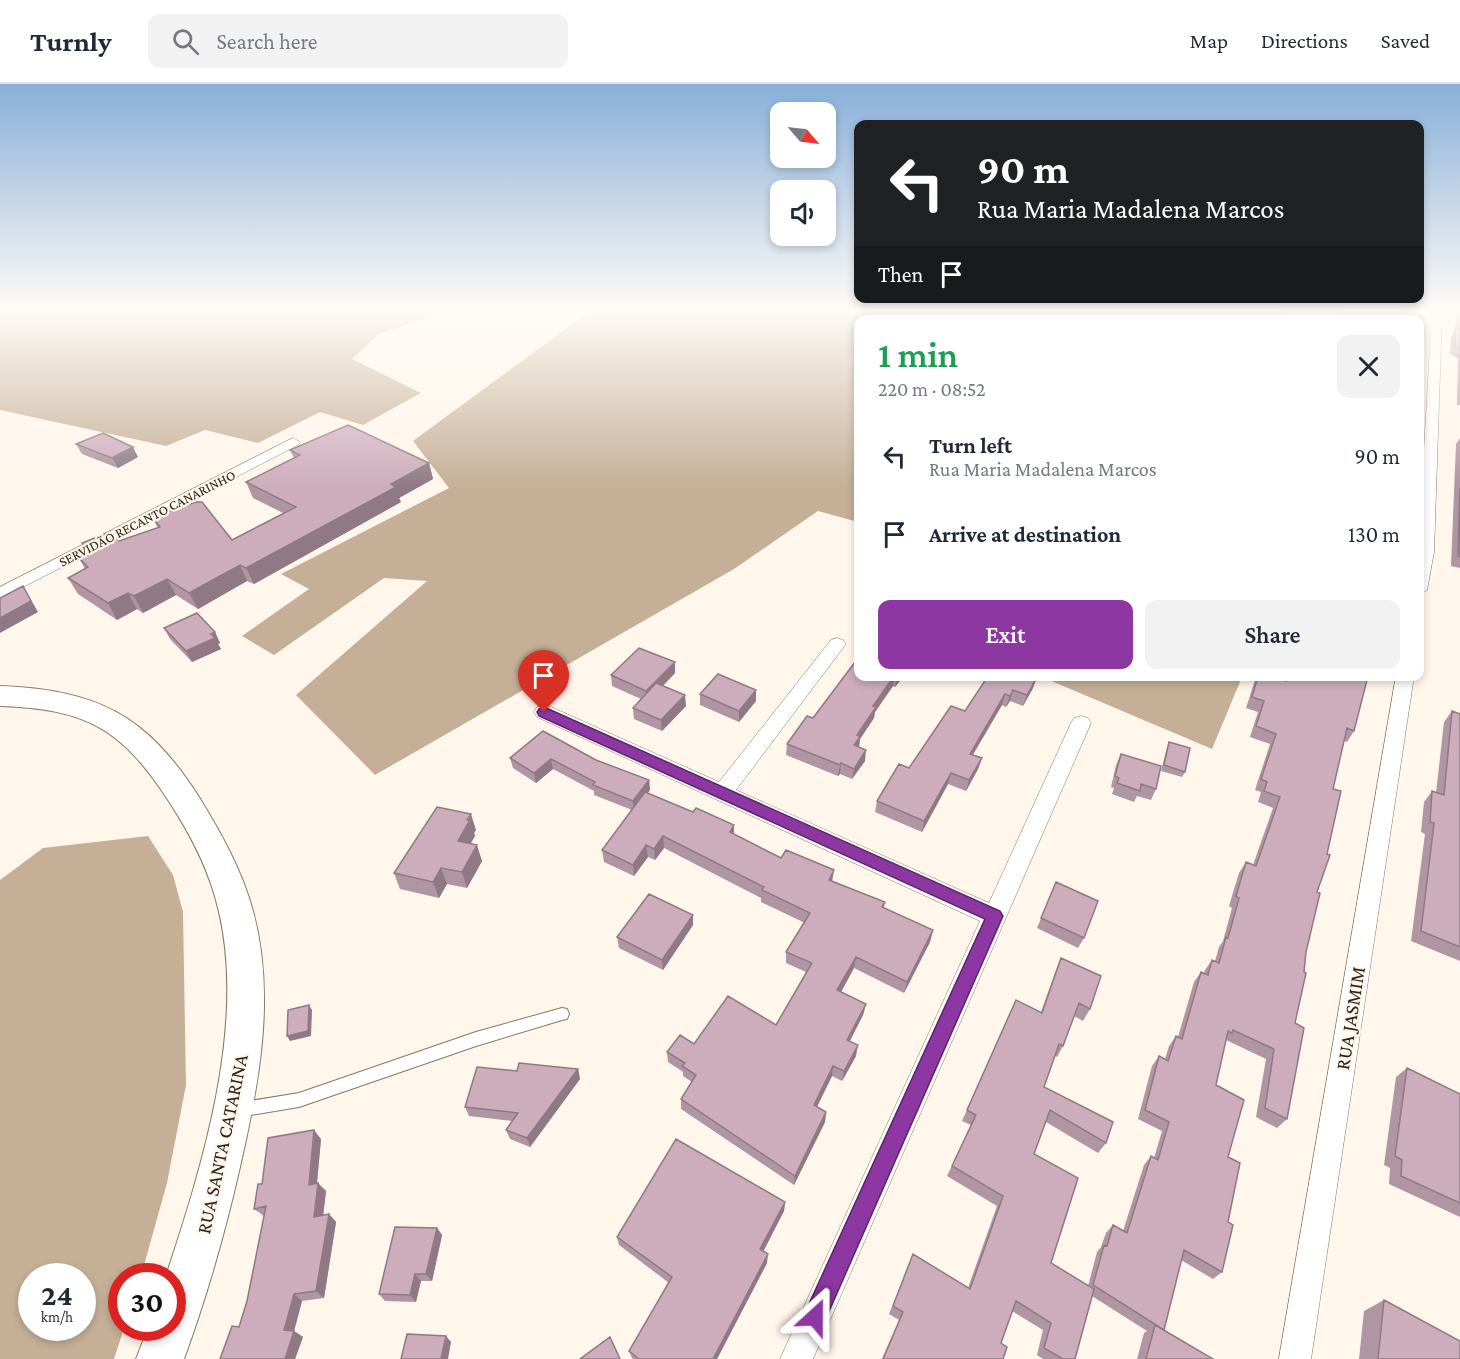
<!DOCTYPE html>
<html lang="en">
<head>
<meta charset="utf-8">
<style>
  body { margin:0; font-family:"Crimson Pro",serif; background:#f2f2f3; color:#1f2937; height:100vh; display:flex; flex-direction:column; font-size:22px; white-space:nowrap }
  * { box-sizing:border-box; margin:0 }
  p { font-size:20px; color:#747a83 }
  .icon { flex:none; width:33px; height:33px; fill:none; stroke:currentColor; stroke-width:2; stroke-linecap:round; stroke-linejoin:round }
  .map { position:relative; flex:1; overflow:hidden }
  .details { position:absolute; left:854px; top:231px; width:570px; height:366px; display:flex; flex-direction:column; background:#fff; border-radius:12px; box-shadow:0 3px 9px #0003 }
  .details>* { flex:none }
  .guide { position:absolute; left:854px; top:36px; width:570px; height:183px; border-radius:12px; box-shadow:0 3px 9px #0003; background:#202124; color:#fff; overflow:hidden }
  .needle { width:39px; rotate:118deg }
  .buttons { position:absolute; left:770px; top:18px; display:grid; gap:12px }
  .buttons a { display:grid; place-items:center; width:66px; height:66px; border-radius:12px; background:#fff; box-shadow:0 3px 9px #0003; font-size:30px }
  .speed { position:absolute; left:18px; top:1179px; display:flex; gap:12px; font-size:30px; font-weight:700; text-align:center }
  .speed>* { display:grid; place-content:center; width:78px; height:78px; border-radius:50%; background:#fff; box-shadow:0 3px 9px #0003; line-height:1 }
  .speed small { font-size:15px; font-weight:400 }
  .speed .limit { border:9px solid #d22; background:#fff; color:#111 }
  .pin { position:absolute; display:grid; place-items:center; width:51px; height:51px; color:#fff; margin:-62px -26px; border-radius:50% 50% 50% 0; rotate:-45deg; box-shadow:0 0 6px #0007 }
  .pin .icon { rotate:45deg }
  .me { position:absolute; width:66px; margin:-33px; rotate:24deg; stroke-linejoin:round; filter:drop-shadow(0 0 4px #0008) }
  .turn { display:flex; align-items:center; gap:21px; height:126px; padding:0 24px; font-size:27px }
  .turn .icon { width:78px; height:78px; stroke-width:2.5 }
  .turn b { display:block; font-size:42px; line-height:51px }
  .then { display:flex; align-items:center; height:57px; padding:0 24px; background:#0003; gap:12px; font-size:22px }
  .round { display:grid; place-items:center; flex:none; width:63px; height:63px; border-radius:12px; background:#f2f2f3 }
  .head { display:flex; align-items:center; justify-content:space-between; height:102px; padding:0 24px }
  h1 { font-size:36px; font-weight:600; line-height:45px; color:#1e9e55 }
  .primary-button { display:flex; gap:12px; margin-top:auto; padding:12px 24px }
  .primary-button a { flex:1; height:69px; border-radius:12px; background:#8d37a3; color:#fff; font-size:24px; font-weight:600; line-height:69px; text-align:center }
  .primary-button a+a { background:#f2f2f3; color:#1f2937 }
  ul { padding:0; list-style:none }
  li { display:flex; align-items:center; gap:18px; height:78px; padding:0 24px }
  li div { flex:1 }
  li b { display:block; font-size:22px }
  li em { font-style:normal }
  header { display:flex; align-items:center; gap:36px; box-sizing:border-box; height:84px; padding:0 30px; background:#fff; border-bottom:2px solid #e0e1e3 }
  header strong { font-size:28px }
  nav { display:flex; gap:33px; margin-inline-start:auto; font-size:21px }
  .search { width:420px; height:54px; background:#f2f2f3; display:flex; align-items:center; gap:15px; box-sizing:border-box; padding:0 21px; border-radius:12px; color:#747a83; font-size:22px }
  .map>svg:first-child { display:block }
  .forest { fill:#c5b097; fill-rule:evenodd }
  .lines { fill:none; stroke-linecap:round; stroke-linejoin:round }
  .service-casing { stroke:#8a7760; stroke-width:2 }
  .minor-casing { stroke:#8a7760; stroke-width:1 }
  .secondary-casing { stroke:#8a7760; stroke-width:2 }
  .service { fill:#fff; fill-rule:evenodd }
  .minor { fill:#fff; fill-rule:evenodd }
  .secondary { fill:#fff; fill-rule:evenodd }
  .wall { fill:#b095a2 }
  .shaded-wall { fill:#907984 }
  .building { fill:#cdadbc; stroke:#907984; stroke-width:1.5 }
  .route { fill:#8d37a3; stroke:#5c246a; stroke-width:1.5 }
  .labels { text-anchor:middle; stroke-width:4.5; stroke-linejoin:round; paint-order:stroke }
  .far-street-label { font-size:14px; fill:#2c241a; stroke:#fff6ec }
  .near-street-label { font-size:20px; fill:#2c241a; stroke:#fff6ec }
</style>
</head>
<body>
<header>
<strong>Turnly</strong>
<div class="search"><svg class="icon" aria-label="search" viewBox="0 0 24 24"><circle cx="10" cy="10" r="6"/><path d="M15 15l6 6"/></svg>Search here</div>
<nav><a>Map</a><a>Directions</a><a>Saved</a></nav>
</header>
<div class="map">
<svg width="1460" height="1275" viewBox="0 0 1460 1275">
  <rect width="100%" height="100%" fill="#fff6ec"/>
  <path class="forest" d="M0,224H457L379,250L352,275L421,309L363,341L320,328L258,359L205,346L166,362L0,326Z
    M594,224H1283L1280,236H858V438L818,427L734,485L375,691L296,611L427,497L384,494L274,571L242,552L309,505L281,490L449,404L413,357Z
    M1042,593H1242L1212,665Z
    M148,752L173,791L183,828L186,1001L167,1099L141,1192H122V1244H124L114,1275H0V796L43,764ZM82,1192V1244H32V1192Z"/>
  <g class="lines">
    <g class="service-casing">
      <path id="service" d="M562,924L567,925L569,930L567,935L562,936L476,962L299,1023L238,1033L233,1031L231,1026L233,1021L238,1019L299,1009L476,948Z"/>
    </g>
    <g class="minor-casing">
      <path id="minor" d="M1437,225L1442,228L1434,468L1427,506L1419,511V451L1432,228Z
        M293,354L300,358L298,361L0,515V503Z
        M837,554L843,556L846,560L843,564L736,706L989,819L1071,639L1074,634L1081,632L1088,634L1091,639L813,1275H780L980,837L537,633L534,628L537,623L544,621L551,623L719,698L831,556Z
        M1396,592H1414L1311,1275H1279Z"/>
    </g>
    <g class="secondary-casing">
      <path id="secondary" d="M0,602C97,606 146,630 199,713C221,749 242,786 253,827C276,912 259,1000 240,1083C225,1149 207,1212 184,1275H136L148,1244H172V1192H166C202,1083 246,943 219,828C210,787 191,751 168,716C121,644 86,625 0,622Z"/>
    </g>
    <use href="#service" class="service"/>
    <use href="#minor" class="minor"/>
    <use href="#secondary" class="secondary"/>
  </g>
  <path class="wall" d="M1342,224H1407L1406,236H1339Z
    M1460,225V321H1457L1458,274L1450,270L1451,253L1455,245L1456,232Z
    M1460,354V484L1451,482L1456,360Z
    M76,360L138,373L118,384L82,370Z
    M290,366L429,379L433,395L399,414L401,418L254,500L247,497L198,525L176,511L143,529L137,525L117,536L78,510L68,494L85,485L79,474L89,470L82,459L119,457L158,444L152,433L232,456L283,429L253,414L246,398L294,374Z
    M164,544L215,548L220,559L218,560L221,565L192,578L170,555Z
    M675,589L663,602L686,622L662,647L634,635L633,624L641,615L612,602L611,591Z
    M858,592H904L895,603L893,602L875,628L874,634L860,655L859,663L865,677L852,695L840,690L838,692L786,671L787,660Z
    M988,592L1033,604L1023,622L1010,617L1006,623L1002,621L973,671L982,674L978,685L966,707L948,700L922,748L875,728L877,717L965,627Z
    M1257,592H1272L1283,596L1284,592H1368L1354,647L1347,658L1344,657L1333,705L1317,808L1306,868L1295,939L1287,1035L1277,1044L1256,1033L1266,975L1226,956V957L1216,1001L1228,1073V1138L1222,1188L1213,1195L1181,1176L1164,1246L1213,1275H1137L1144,1249L1147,1247L1092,1212L1075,1275H1043L1037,1271L1043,1246L1012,1227L1001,1259L1003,1275H882L899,1236L889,1230L913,1170L968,1204L997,1122L947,1092L971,1041L962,1037L1016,916L1041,928L1056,886L1061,874L1090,925L1083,937L1074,932L1063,962L1057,973L1055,972L1044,1003L1106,1059L1098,1069L1046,1038L1034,1070L1051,1179L1088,1202L1097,1168L1101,1163L1106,1149L1113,1141L1123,1147L1144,1081L1151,1072L1154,1074L1162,1047L1138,1035L1152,982L1159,972L1165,975L1169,962L1176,952L1178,953L1194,898L1201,888L1204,889L1205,886L1212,876L1215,877L1219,863L1223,857L1232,824L1229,822L1239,789L1246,778L1253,781L1273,724L1258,718L1261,708L1255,706L1270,660L1250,653L1258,628L1246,624L1254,599Z
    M756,606V617L739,638L700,621V610Z
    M1452,627L1460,630V877L1411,857L1425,750L1421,748L1424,718L1432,707L1436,709L1444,638Z
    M1169,658L1185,688L1182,693L1161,687L1167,663Z
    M1121,670L1156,705L1151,716L1137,712L1134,718L1112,710L1114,704L1111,703L1116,681Z
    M510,674L596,676L649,696L650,706L647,709L734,750L781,774L832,797L885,818L884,824L933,846L930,858L904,909L854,884L841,908L866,920L863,931L850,957L856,972L842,997L832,992L817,1022L826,1028L825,1038L794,1101L681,1025V1015L692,998L683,992V988L668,978L667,968L694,960L776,941L806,888L786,879V868L805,839L761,818V814L664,764L655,776L648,773L634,792L604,778L602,766L632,726L594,711V707L553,685L536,699L513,684Z
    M476,746L474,749L475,752L470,760L482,777L467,804L447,800L439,814L400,805L394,789Z
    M1056,798L1084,854L1078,864L1037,844Z
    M693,831V841L663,886L619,864L617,853Z
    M1407,984L1460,1010V1133L1389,1100L1390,1084L1384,1081L1396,993Z
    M578,985L580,995L530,1063L510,1055L506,1046L512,1037L469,1032L465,1023L517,987Z
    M321,1055L317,1099L326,1107L323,1131L329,1130L336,1138L324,1214L302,1217L294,1247L303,1253L295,1275H220L239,1243L247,1217L264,1132L254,1125L262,1100Z
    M785,1118L784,1127L763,1167L767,1179L717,1275H633L632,1274L629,1267L669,1199L619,1161L617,1153Z
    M437,1144L442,1151L432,1197H421L416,1218L385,1217L379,1210Z
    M1384,1216L1460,1275H1359L1364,1227Z"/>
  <path class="shaded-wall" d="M133,363L138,373L118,384L112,374Z
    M429,379L433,395L399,414L401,418L254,500L246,484L391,400Z
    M240,481L247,497L198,525L189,509Z
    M167,495L176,511L143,529L134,512Z
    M23,502L38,528L0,549V534Z
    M128,509L137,525L117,536L108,519Z
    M215,548L220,559L218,560L221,565L192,578L186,567Z
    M675,578V589L647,618L646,607Z
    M894,592L893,602L875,628L874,634L860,655L859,663L854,661L857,651L873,622Z
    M897,592H904L895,603Z
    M1037,593L1033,604L1023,622L1027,611Z
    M756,606V617L739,638V627Z
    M1013,606L1010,617L1006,623L1010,612Z
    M1005,610L1002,621L967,680L970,670Z
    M685,611L686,622L662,647L661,636Z
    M866,666L865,677L852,695L854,685Z
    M982,674L978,685L966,707L969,696Z
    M551,675L553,685L536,699L534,689Z
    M841,679L840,690L838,692L840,681Z
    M951,689L948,700L922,748L924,737Z
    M649,696L650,706L634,727L633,717Z
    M471,730L476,746L474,749L475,752L463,773L458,757Z
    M734,741V753L730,748Z
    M663,752L664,764L655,776L654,765Z
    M477,761L482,777L467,804L462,788Z
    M646,761L648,773L634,792L633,781Z
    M441,784L447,800L439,814L433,798Z
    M834,786L832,798L829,796Z
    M693,831V841L663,886L662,876Z
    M933,846L930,858L904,909L907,898Z
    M856,873L854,884L836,917L837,906Z
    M866,920L863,931L845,966L847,956Z
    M309,921L312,926L311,952L290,957L287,952Z
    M858,961L856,972L842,997L844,987Z
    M833,982L832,992L813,1031L814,1021Z
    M578,985L580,995L530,1063L527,1054Z
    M826,1028L825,1038L794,1101L795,1092Z
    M314,1046L321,1055L316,1109L309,1101Z
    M318,1099L326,1107L322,1141L314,1133Z
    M785,1118L784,1127L760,1174V1165Z
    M329,1130L336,1138L324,1214L316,1207Z
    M437,1144L442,1151L432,1197L426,1190Z
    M768,1170L767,1179L717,1275H713Z
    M415,1190L421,1197L416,1218L410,1211Z
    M294,1210L302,1217L294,1247L303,1253L295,1275H285L284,1246Z
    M446,1252L451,1258L448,1275H441Z"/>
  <path class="building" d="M1343,224H1407L1406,236H1340Z
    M1460,234V264L1455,262V245H1460Z
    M348,341L429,379L391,400L396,403L246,484L240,481L189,509L167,495L134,512L128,509L108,519L68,494L88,483L79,474L92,469L82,459L110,448L119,457L160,443L152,433L196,418H202L232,456L296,423L246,398L300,371L290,366Z
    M103,349L133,363L112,374L76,360Z
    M1460,404V473L1458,472Z
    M23,502L31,517L0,534V514Z
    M197,529L215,548L211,550L215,554L186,567L164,544Z
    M639,564L675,578L646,607L611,591Z
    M858,574V592H894L873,622L876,623L857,651L860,653L854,661L866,666L854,685L841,679L840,681L787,660L807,632L813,634Z
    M718,590L756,606L739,627L700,610Z
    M988,592H1034L1037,593L1027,611L1013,606L1010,612L1005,610L970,670L982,674L969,696L951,689L924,737L877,717L899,680L909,684L951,622L965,627Z
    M1258,592H1272L1286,597L1287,592H1368L1354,647L1347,644L1333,705L1341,707L1327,770L1330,771L1317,808L1320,809L1306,868L1304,888L1306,889L1295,939L1304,944L1287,1035L1265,1024L1274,965L1233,946L1232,949L1228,947L1216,1001L1244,1016L1228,1073L1240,1079L1228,1138L1233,1141L1222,1188L1184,1166L1164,1246L1093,1201L1104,1161L1107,1162L1113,1141L1127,1149L1151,1072L1158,1076L1169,1038L1145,1026L1159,972L1168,977L1176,952L1182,955L1201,888L1208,891L1212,876L1219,879L1226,853L1228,854L1239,814L1236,812L1246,778L1256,782L1280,713L1264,707L1267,698L1261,695L1276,650L1256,642L1264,617L1252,613Z
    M656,599L685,611L661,636L633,624Z
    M1452,627L1460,630V863L1421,847L1434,739L1430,738L1432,707L1444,711Z
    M543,647L596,676L649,696L633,717L593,701L595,698L551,675L534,689L510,674Z
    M1169,658L1190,664L1185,688L1164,681Z
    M1121,670L1161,682L1156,705L1141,700L1140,707L1117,699L1119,694L1115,692Z
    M645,708L693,728L696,724L734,741L730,748L781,774L786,766L834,786L829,796L885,818L882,823L933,846L907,898L856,873L837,906L866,920L847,956L858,961L844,987L833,982L814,1021L826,1028L795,1092L681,1015L696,991L682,982L685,979L667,968L680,951L694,960L728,912L776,941L812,879L786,868L810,829L762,806L764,803L663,752L654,765L646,761L633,781L602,766Z
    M437,723L471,730L467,736H470L458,757L477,761L462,788L441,784L433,798L394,789Z
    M1056,798L1098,817L1084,854L1041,834Z
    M649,810L693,831L662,876L617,853Z
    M1061,874L1101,892L1090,925L1079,919L1063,962L1059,960L1044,1003L1113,1038L1106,1059L1050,1026L1034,1070L1078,1094L1051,1179L1094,1205L1075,1275H1063L1044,1264L1051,1239L1016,1217L1001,1259L1007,1263L1003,1275H883L903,1228L893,1222L913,1170L970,1205L1003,1112L952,1082L976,1031L967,1026L1016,916L1042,929Z
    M309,921L308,947L287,952L288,926Z
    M519,979L578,985L527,1054L506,1046L518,1029L465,1023L477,983L517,987Z
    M1407,984L1460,1010V1119L1401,1092L1402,1076L1395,1072Z
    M314,1046L309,1101L318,1099L314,1133L329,1130L316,1207L294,1210L284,1246L294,1247L285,1275H220L232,1242L239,1243L247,1217L266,1122L254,1125L258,1100H262L268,1054Z
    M676,1055L785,1118L760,1165L768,1170L713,1275H639L629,1267L672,1193L617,1153Z
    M395,1143L437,1144L426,1190H415L410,1211L379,1210Z
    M1384,1216L1460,1257V1275H1378Z
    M1155,1241L1213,1275H1146Z
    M407,1250L446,1252L441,1275H401Z
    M610,1253L620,1275H580Z"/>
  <linearGradient id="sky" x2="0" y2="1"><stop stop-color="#88afd9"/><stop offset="0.56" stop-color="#fffbf6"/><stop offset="1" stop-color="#fffbf6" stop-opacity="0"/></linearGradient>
  <rect width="1460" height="403" fill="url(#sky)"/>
  <path class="route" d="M544,623L1000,827L1003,832L823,1241L815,1244L807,1241L803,1233L985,835L539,632L537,628L539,625Z"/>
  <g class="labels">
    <g class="far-street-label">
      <text transform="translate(147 434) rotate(-27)" y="5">SERVIDÃO RECANTO CANARINHO</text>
    </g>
    <g class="near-street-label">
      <text transform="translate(1350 934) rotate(-81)" y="7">RUA JASMIM</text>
      <text transform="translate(222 1060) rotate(-78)" y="7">RUA SANTA CATARINA</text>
    </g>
  </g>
</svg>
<div class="buttons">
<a><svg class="needle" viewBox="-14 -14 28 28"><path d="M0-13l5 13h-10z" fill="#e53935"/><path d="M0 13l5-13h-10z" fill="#747a83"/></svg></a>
<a><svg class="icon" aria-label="sound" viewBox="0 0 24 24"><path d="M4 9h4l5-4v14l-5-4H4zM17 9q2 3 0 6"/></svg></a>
</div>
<div class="speed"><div>24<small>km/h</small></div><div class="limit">30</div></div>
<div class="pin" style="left:544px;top:628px;background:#d93025"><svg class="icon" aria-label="arrive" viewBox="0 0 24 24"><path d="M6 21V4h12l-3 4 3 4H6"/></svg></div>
<svg class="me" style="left:815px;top:1233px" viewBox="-20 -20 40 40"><path d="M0-17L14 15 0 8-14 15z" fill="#8d37a3" stroke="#fff" stroke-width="4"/></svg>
<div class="guide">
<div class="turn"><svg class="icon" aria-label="left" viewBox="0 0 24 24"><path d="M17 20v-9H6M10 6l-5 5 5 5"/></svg><div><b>90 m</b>Rua Maria Madalena Marcos</div></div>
<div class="then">Then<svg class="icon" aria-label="arrive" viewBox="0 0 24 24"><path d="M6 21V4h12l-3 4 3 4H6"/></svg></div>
</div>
<section class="details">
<div class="head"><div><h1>1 min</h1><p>220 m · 08:52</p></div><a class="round"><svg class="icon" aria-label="close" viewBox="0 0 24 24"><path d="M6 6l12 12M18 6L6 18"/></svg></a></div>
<ul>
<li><svg class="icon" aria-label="left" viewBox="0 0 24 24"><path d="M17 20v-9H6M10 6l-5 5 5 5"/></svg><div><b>Turn left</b><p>Rua Maria Madalena Marcos</p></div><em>90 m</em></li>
<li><svg class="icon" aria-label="arrive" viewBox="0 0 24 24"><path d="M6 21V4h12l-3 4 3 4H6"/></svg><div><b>Arrive at destination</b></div><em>130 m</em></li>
</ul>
<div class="primary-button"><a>Exit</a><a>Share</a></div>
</section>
</div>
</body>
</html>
